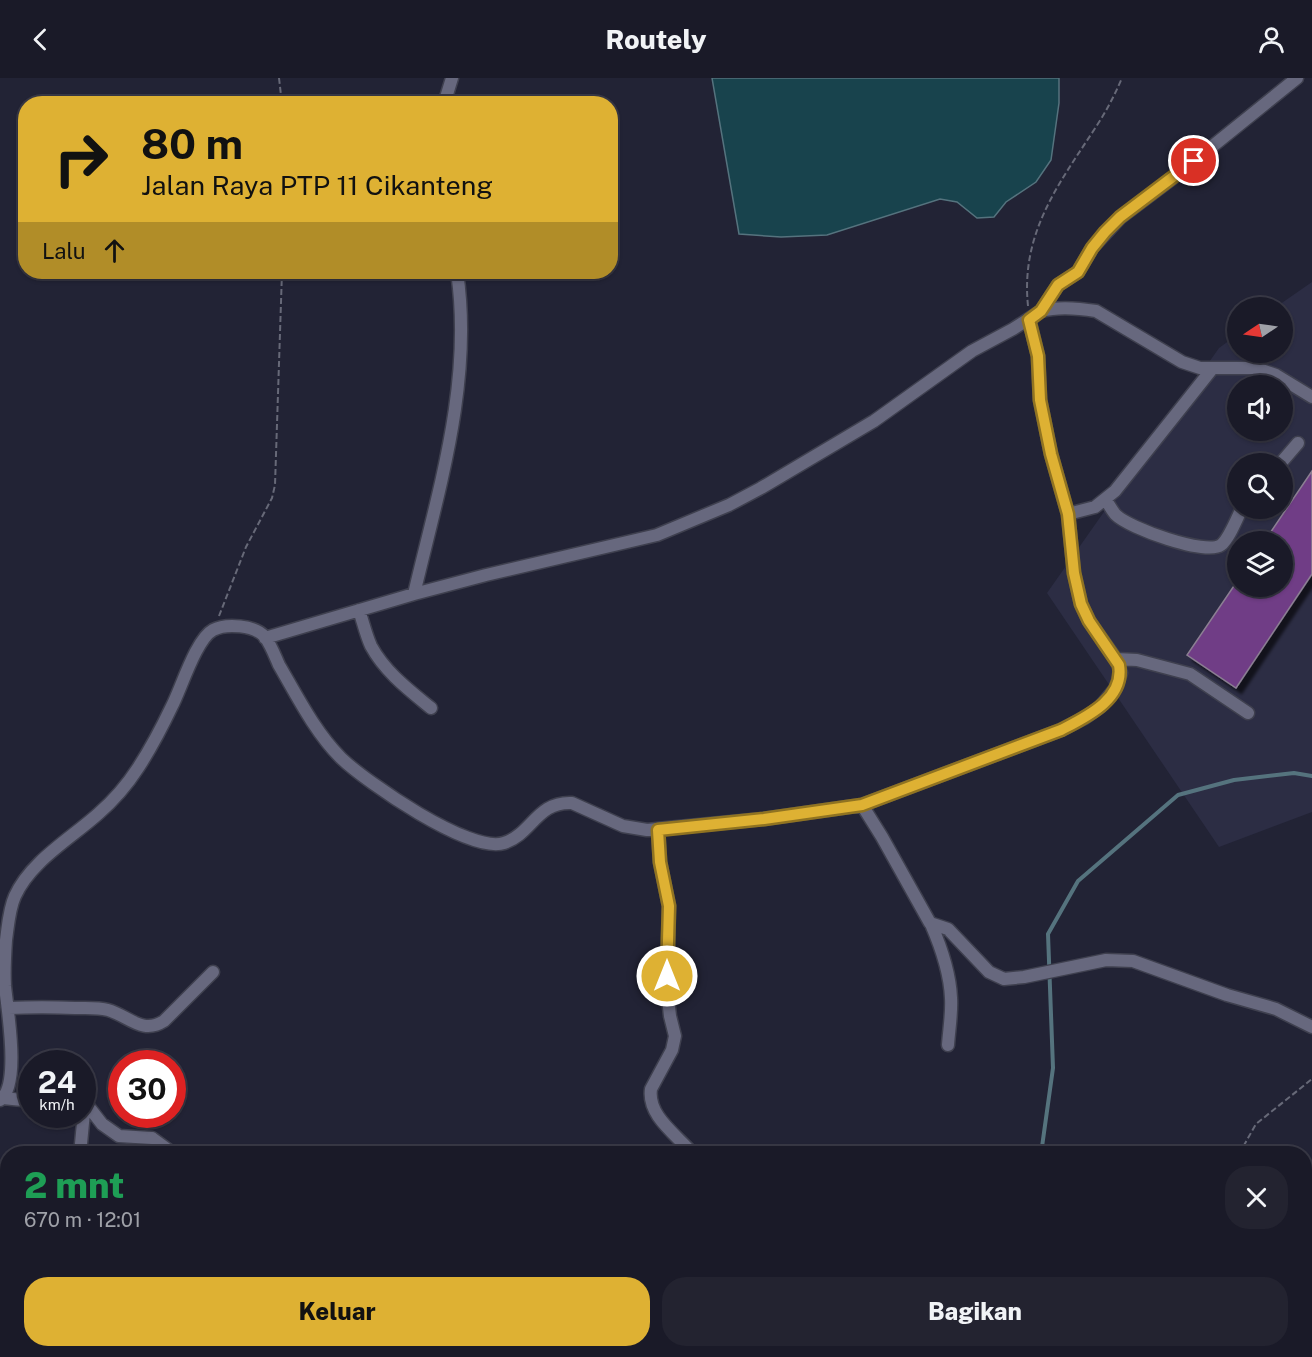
<!DOCTYPE html>
<html lang="id">
<head>
<meta charset="utf-8">
<style>
  body { margin:0; font-family:"Public Sans",sans-serif; background:#232330; color:#f1f3f6; height:100vh; display:flex; flex-direction:column; font-size:22px; white-space:nowrap }
  * { box-sizing:border-box; margin:0 }
  p { font-size:20px; color:#9fa1a8 }
  .icon { flex:none; width:33px; height:33px; fill:none; stroke:currentColor; stroke-width:2; stroke-linecap:round; stroke-linejoin:round }
  .map { position:relative; flex:1; overflow:hidden }
  .side { position:absolute; left:0px; top:1068px; width:1312px; height:212px; display:flex; flex-direction:column; background:#1a1a28; border-radius:24px 24px 0 0; box-shadow:0 2px 4px #0004,0 0 0 2px #383845 }
  .side>* { flex:none }
  .hud { position:absolute; left:18px; top:18px; width:600px; height:183px; border-radius:24px; box-shadow:0 2px 4px #0004,0 0 0 2px #383845; background:#deb133; color:#111; overflow:hidden }
  .needle { width:39px; rotate:257deg }
  .tools { position:absolute; left:1227px; top:219px; display:grid; gap:12px }
  .tools a { display:grid; place-items:center; width:66px; height:66px; border-radius:50%; background:#1a1a28; box-shadow:0 2px 4px #0004,0 0 0 2px #383845; font-size:30px }
  .speed { position:absolute; left:18px; top:972px; display:flex; gap:12px; font-size:30px; font-weight:700; text-align:center }
  .speed>* { display:grid; place-content:center; width:78px; height:78px; border-radius:50%; background:#1a1a28; box-shadow:0 2px 4px #0004,0 0 0 2px #383845; line-height:1 }
  .speed small { font-size:15px; font-weight:400 }
  .speed .limit { border:9px solid #d22; background:#fff; color:#111 }
  .pin { position:absolute; display:grid; place-items:center; width:51px; height:51px; color:#fff; margin:-26px; border:3px solid #fff; border-radius:50%; box-shadow:0 2px 6px #0007 }
  .me { position:absolute; width:66px; margin:-33px; rotate:0deg; stroke-linejoin:round; filter:drop-shadow(0 0 4px #0008) }
  .turn { display:flex; align-items:center; gap:21px; height:126px; padding:0 24px; font-size:27px }
  .turn .icon { width:78px; height:78px; stroke-width:2.5 }
  .turn b { display:block; font-size:42px; line-height:51px }
  .then { display:flex; align-items:center; height:57px; padding:0 24px; background:#0003; gap:12px; font-size:22px }
  .round { display:grid; place-items:center; flex:none; width:63px; height:63px; border-radius:24px; background:#232330 }
  .headline { display:flex; align-items:center; justify-content:space-between; height:102px; padding:0 24px }
  h1 { font-size:36px; font-weight:800; line-height:45px; color:#1e9e55 }
  .button { display:flex; gap:12px; margin-top:auto; padding:12px 24px }
  .button a { flex:1; height:69px; border-radius:24px; background:#deb133; color:#111; font-size:24px; font-weight:800; line-height:69px; text-align:center }
  .button a+a { background:#232330; color:#f1f3f6 }
  header { display:flex; justify-content:space-between; align-items:center; height:78px; padding:0 24px; background:#1a1a28; font-size:27px; font-weight:800 }
  .map>svg:first-child { display:block }
  .built { fill:#2c2d44; fill-rule:evenodd }
  .water { fill:#18434d; stroke:#55737e; stroke-width:1.5 }
  .lines { fill:none; stroke-linecap:round; stroke-linejoin:round }
  .stream { stroke:#55737e; stroke-width:4 }
  .building { fill:#703d86; stroke:#8c7f93; stroke-width:1.5; filter:url(#shadow) }
  .minor-casing { stroke:#3f404f; stroke-width:15 }
  .path { stroke:#676978; stroke-width:2; stroke-dasharray:6 3; stroke-linecap:butt }
  .minor { stroke:#67687e; stroke-width:12 }
  .route-casing { stroke:#907321; stroke-width:15 }
  .route { stroke:#deb133; stroke-width:10 }
</style>
</head>
<body>
<header><svg class="icon" aria-label="back" viewBox="0 0 24 24"><path d="M15 5l-7 7 7 7"/></svg>Routely<svg class="icon" aria-label="person" viewBox="0 0 24 24"><circle cx="12" cy="8" r="4"/><path d="M4 21q1-7 8-7t8 7"/></svg></header>
<div class="map">
<svg width="1312" height="1279" viewBox="0 0 1312 1279">
  <defs>
    <filter id="shadow"><feDropShadow dx="5.5" dy="5.5" stdDeviation="1.5" flood-color="#0009"/></filter>
  </defs>
  <rect width="100%" height="100%" fill="#222335"/>
  <path class="built" d="M1312,204V734L1219,769L1047,515L1219,270L1237,257L1238,274H1282V230L1276,229ZM1238,308H1282V352H1238ZM1238,386H1282V430H1238ZM1238,464H1282V508H1238Z"/>
  <path class="water" d="M712,0H1059V25L1051,82L1036,104L1006,124L994,139L977,140L957,124L940,121L827,157L781,159L739,156Z"/>
  <g class="lines">
    <path class="stream" d="M1041,1076L1053,990L1048,856L1078,803L1178,717L1234,702L1294,695L1312,698
      M1064,1279L1065,1272"/>
  </g>
  <path class="building" d="M1312,393V496L1236,610L1187,577L1238,502V508H1282V464H1264Z"/>
  <g class="lines">
    <g class="minor-casing">
      <path id="minor" d="M444,26L452,0
        M1041,233C1059,228 1078,230 1096,233L1182,284L1200,290H1256L1276,297L1312,319
        M1280,386L1298,365
        M1105,421C1109,426 1112,433 1116,437C1129,450 1206,478 1221,467C1229,461 1237,440 1242,430
        M1068,436L1095,429L1115,413L1212,291
        M414,516C439,410 473,303 457,194
        M359,532C363,544 366,557 371,568C385,594 409,612 431,630
        M265,560L414,516L486,497L657,457L729,427L761,410L874,343L972,273L1013,251L1041,233L1058,207L1078,194L1092,170L1121,139L1178,96L1297,0
        M1116,581L1137,582L1190,596L1248,635
        M862,727L1061,652L1086,639L1100,629L1115,611L1121,595L1116,581L1089,543L1081,526L1074,495L1068,436L1051,376L1040,322L1038,278L1029,241
        M658,752L660,784L669,828L667,911L670,938L675,958L672,972L651,1011C647,1038 677,1057 693,1076
        M931,846C941,869 950,895 951,920C952,935 949,952 948,967
        M9,930C31,929 53,929 75,930C85,930 97,929 108,932C129,938 142,957 164,943L213,894
        M3,1020L32,1023
        M0,1022C21,1008 7,930 5,908C4,893 5,877 6,862C8,848 9,831 15,818C31,783 70,761 98,736C113,723 127,707 138,690C151,670 162,649 172,628C181,611 196,561 213,552C226,545 255,547 265,559C271,567 275,578 279,587C297,618 315,654 341,680C366,704 470,776 504,765C532,756 537,723 572,725L623,748L647,752L763,741L862,727L882,759L930,845L948,851L989,894L1004,901L1024,899L1106,882L1133,883L1227,917L1276,931L1312,949
        M82,1024H85L102,1046L119,1058L152,1060L174,1076
        M80,1076L85,1024
        M149,1076L152,1060
        M0,1101L8,1103
        M1305,1156L1312,1141
        M0,1244L8,1245
        M64,1272L76,1274L85,1272
        M93,1272L95,1279
        M1266,1272L1272,1279
        M533,1279V1272
        M750,1279L753,1272"/>
    </g>
    <path class="path" d="M279,0L282,26
      M1028,228C1020,151 1063,101 1101,41C1109,28 1116,14 1122,0
      M219,538L246,469L272,420L275,407L282,194
      M1239,1076L1256,1046L1312,1001
      M961,1279L976,1272"/>
    <use href="#minor" class="minor"/>
  </g>
  <g class="lines">
    <g class="route-casing">
      <path id="route" d="M667,898L669,828L660,784L658,752L764,741L862,727L1061,652C1086,639 1125,621 1119,587L1089,543L1081,526L1074,495L1068,436L1051,376L1040,322L1038,278L1029,242L1041,233L1058,207L1078,194L1092,170L1105,154L1120,139L1194,83"/>
    </g>
    <use href="#route" class="route"/>
  </g>
</svg>
<div class="tools">
<a><svg class="needle" viewBox="-14 -14 28 28"><path d="M0-13l5 13h-10z" fill="#e53935"/><path d="M0 13l5-13h-10z" fill="#9fa1a8"/></svg></a>
<a><svg class="icon" aria-label="sound" viewBox="0 0 24 24"><path d="M4 9h4l5-4v14l-5-4H4zM17 9q2 3 0 6"/></svg></a>
<a><svg class="icon" aria-label="search" viewBox="0 0 24 24"><circle cx="10" cy="10" r="6"/><path d="M15 15l6 6"/></svg></a>
<a><svg class="icon" aria-label="layers" viewBox="0 0 24 24"><path d="M12 4l9 5-9 5-9-5zM3 14l9 5 9-5"/></svg></a>
</div>
<div class="speed"><div>24<small>km/h</small></div><div class="limit">30</div></div>
<div class="pin" style="left:1194px;top:83px;background:#d93025"><svg class="icon" aria-label="arrive" viewBox="0 0 24 24"><path d="M6 21V4h12l-3 4 3 4H6"/></svg></div>
<svg class="me" style="left:667px;top:898px" viewBox="-20 -20 40 40"><circle r="17" fill="#deb133" stroke="#fff" stroke-width="3"/><path d="M0-11L8 9 0 5-8 9z" fill="#fff"/></svg>
<div class="hud">
<div class="turn"><svg class="icon" aria-label="right" viewBox="0 0 24 24"><path d="M7 20v-9h11M14 6l5 5-5 5"/></svg><div><b>80 m</b>Jalan Raya PTP 11 Cikanteng</div></div>
<div class="then">Lalu<svg class="icon" aria-label="ahead" viewBox="0 0 24 24"><path d="M12 20V5M6 11l6-6 6 6"/></svg></div>
</div>
<section class="side">
<div class="headline"><div><h1>2 mnt</h1><p>670 m · 12:01</p></div><a class="round"><svg class="icon" aria-label="close" viewBox="0 0 24 24"><path d="M6 6l12 12M18 6L6 18"/></svg></a></div>
<div class="button"><a>Keluar</a><a>Bagikan</a></div>
</section>
</div>
</body>
</html>
